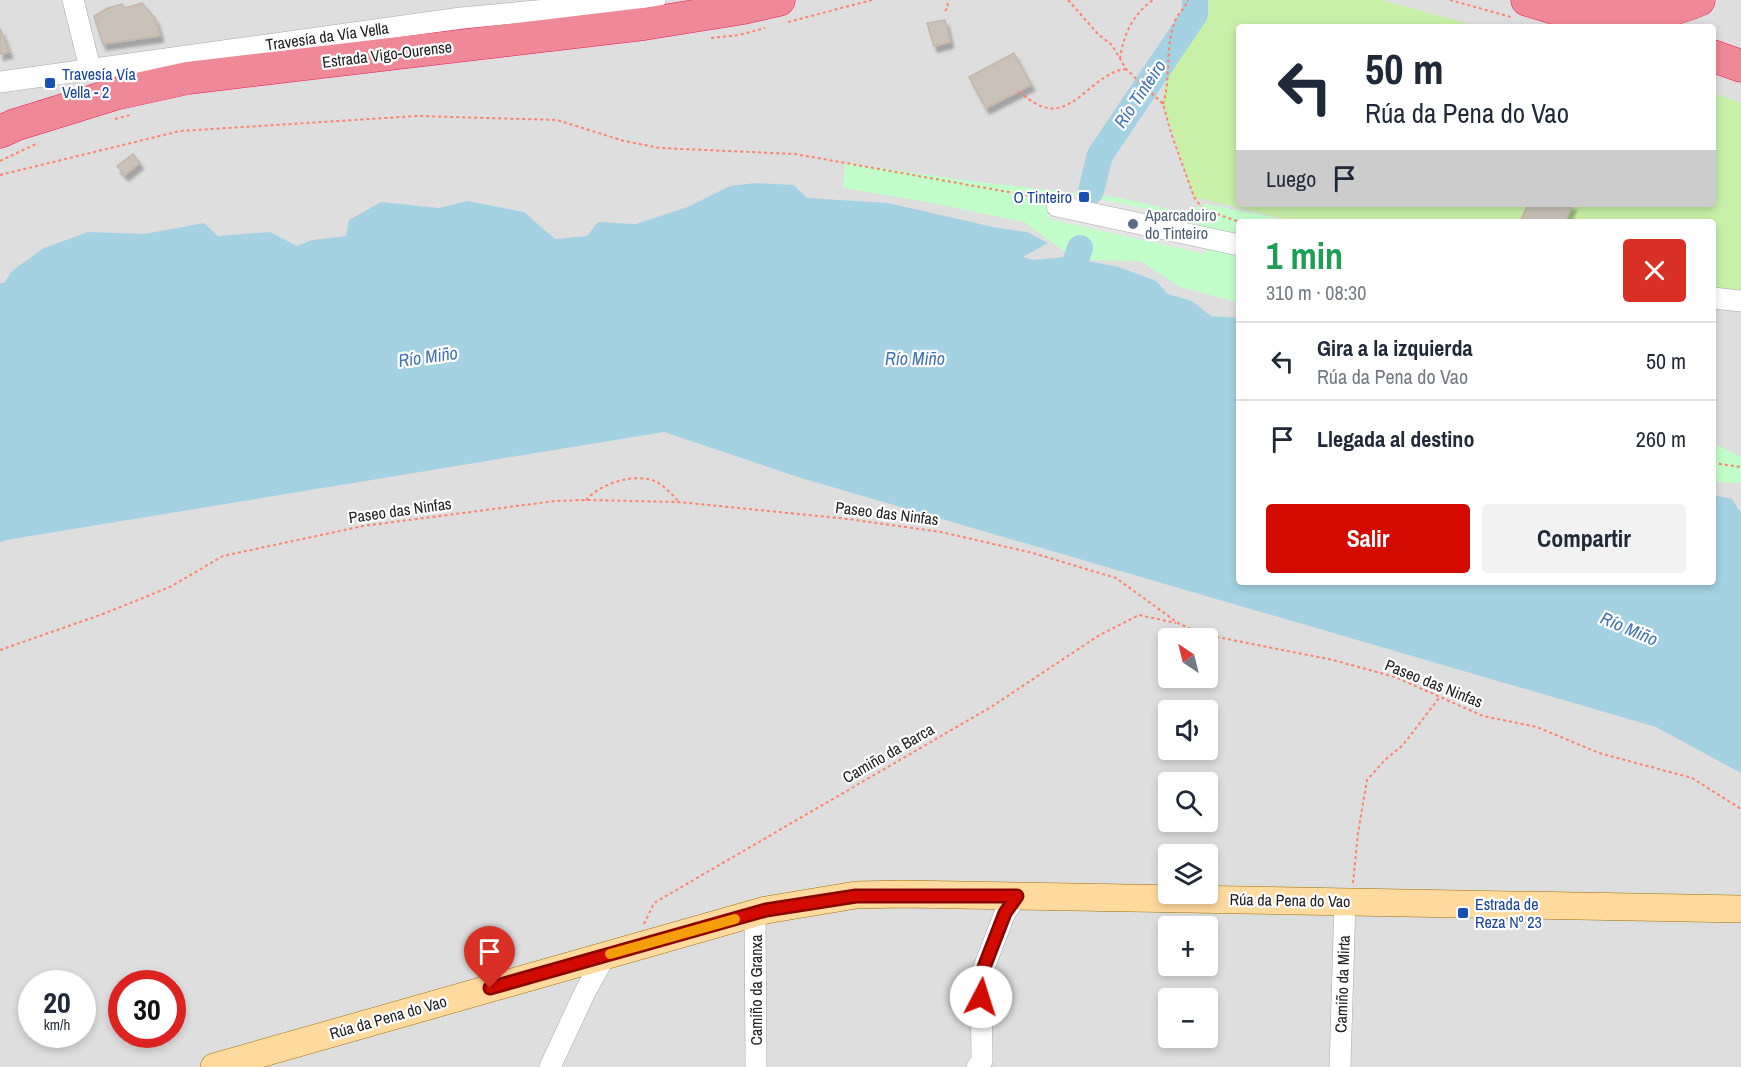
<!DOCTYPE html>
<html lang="es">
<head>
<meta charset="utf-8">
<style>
  body { margin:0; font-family:"Archivo Narrow",sans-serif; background:#f2f2f3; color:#1f2937; height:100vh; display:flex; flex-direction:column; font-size:22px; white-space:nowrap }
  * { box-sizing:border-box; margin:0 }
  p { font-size:20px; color:#747a83 }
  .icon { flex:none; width:33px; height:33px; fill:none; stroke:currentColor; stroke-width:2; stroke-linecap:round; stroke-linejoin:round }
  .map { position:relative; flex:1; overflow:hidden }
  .drawer { position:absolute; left:1236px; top:219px; width:480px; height:366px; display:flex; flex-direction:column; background:#fff; border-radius:6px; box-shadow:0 3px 9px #0003 }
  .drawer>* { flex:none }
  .banner { position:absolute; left:1236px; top:24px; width:480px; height:183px; border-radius:6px; box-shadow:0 3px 9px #0003; background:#fff; color:#1f2937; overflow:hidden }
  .needle { width:39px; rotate:325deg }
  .controls { position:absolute; left:1158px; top:628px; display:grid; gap:12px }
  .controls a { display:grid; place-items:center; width:60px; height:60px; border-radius:6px; background:#fff; box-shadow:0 3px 9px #0003; font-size:30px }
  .speed { position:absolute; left:18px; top:970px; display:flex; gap:12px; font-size:30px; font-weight:700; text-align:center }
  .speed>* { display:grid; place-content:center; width:78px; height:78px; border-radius:50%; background:#fff; box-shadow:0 3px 9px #0003; line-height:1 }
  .speed small { font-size:15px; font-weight:400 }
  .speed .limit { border:9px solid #d22; background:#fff; color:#111 }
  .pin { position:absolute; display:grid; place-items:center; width:51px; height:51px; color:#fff; margin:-62px -26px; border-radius:50% 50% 50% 0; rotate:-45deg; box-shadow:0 0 6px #0007 }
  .pin .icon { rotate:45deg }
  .me { position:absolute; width:66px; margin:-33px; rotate:5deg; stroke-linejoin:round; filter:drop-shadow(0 0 4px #0008) }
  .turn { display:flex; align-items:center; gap:21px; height:126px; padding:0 30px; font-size:27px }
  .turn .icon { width:78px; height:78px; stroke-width:2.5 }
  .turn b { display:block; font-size:42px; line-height:51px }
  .then { display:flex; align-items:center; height:57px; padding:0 30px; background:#0003; gap:12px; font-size:22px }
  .round { display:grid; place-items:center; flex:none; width:63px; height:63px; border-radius:6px; background:#f2f2f3 }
  .head { display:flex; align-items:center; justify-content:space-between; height:102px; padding:0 30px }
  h1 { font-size:36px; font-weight:700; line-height:45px; color:#1e9e55 }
  .primary-button { display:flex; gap:12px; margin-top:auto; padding:12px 30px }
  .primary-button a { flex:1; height:69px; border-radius:6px; background:#d20a00; color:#fff; font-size:24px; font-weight:700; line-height:69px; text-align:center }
  .primary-button a+a { background:#f2f2f3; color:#1f2937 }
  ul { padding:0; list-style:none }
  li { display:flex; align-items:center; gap:18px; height:78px; padding:0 30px; border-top:2px solid #e0e1e3 }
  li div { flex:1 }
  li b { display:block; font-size:22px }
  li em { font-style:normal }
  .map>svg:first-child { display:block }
  .residential { fill:#dfdede; fill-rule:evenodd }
  .grass { fill:#c9f0a9 }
  .park { fill:#c1fec9 }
  .parking { fill:#e5e5e5 }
  .water { fill:#a4d2e3 }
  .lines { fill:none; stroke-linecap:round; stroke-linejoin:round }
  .river { stroke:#a4d2e3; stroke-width:26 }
  .building { fill:#cac2b9; stroke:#c5b6a7; stroke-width:1.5; filter:url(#shadow) }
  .minor-casing { stroke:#a8a8a8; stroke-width:22 }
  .major-casing { stroke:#9e7100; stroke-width:28 }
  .highway-casing { stroke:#eb1957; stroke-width:33 }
  .path { stroke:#ff816b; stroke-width:2; stroke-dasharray:3 3; stroke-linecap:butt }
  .minor { stroke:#fff; stroke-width:21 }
  .major { stroke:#ffda9f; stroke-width:27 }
  .highway { stroke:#ef8997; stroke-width:32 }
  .route-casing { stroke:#880600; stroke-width:15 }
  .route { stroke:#d20a00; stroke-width:10 }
  .slow { stroke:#f59e0b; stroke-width:10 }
  .transit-dot { fill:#1a4fb4; stroke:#fff; stroke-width:2 }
  .service-dot { fill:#5c6f8a; stroke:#fff; stroke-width:2 }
  .labels { text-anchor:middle; stroke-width:4.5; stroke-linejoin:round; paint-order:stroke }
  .street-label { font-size:16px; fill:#212121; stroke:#fff }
  .transit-label { font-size:16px; fill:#164399; stroke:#fff; text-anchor:start }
  .service-label { font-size:16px; fill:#4e5e75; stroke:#fff; text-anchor:start }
  .water-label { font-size:18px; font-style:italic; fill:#4074b2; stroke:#fff }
</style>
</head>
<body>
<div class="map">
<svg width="1741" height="1067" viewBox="0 0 1741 1067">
  <defs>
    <filter id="shadow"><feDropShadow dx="3.5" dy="6" stdDeviation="1.5" flood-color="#0004"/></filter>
  </defs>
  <rect width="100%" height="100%" fill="#f2efe7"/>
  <path class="residential" d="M0,0H1741V1067H0ZM1239,27H1713V204H1239ZM1239,222H1713V582H1239ZM1168,639H1208V678H1168ZM1168,711H1208V750H1168ZM1168,783H1208V822H1168ZM1168,855H1208V894H1168ZM1168,927H1208V966H1168ZM32,984H82V1035H32ZM122,984H172V1035H122ZM1168,999H1208V1038H1168Z"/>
  <path class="grass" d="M1203,0H1381L1481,27H1239V204H1713V93L1741,103V290L1713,287V222H1297L1194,197L1163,104L1169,58L1203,15Z"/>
  <path class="park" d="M845,163L970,181L1120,198L1182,212L1206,204L1297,222H1239V303L1180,287L1140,261L1076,260L1024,222L927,202L843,188Z
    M1713,443L1741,457V483L1713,482Z"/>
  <path class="parking" d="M1061,192L1135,206L1213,229L1205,254L1049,219L1047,206Z"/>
  <path class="water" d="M756,183L794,185L807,198L888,203L993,227L1027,232L1048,243L1023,257L1033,260L1066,257L1119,267L1156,281L1168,294L1192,301L1211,316L1239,318V582H1713V495L1732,499L1741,513V773L1656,727L801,478L664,432L6,540L0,543V283H4L13,270L44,248L88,232L144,234L204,223L218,236L270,232L297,246L312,240L346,236L349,220L381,202L439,208L467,201L524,212L555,239L587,236L598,222L636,224L688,207L730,186Z"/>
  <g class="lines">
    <path class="river" d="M1091,191L1100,155L1195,14V0
      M1066,291L1080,248"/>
  </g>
  <path class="building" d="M142,3L155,18L160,36L103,44L94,16L108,8L122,4L125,8Z
    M945,20L950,42L934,46L927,23Z
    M0,28L9,52L0,54Z
    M1014,53L1031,85L986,108L969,77Z
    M133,154L140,163L125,175L117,166Z
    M1528,204H1573L1565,222H1520Z"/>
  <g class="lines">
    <g class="minor-casing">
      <path id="minor" d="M73,0L90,68
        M0,82L461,18L655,0
        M1057,206L1239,245
        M1713,298L1741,301
        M755,913L756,1067
        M550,1067L585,992L605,956
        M977,1067L982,1061L981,975L1005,913L1017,896
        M1340,1067L1345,901"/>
    </g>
    <g class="major-casing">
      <path id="major" d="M214,1067L766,910L856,895L903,894L1741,909"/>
    </g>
    <g class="highway-casing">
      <path id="highway" d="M1527,0L1580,16
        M1561,0C1579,4 1597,11 1616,13C1643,17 1674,11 1699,0
        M1713,56L1741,66
        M0,132L15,125L115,94L188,78L644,24L744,8L779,0"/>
    </g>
    <path class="path" d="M1068,0L1098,34L1112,45L1126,69L1163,104L1171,133L1194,197L1203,209L1240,222
      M1450,0L1511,17
      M945,11L948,7L947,0
      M788,22L872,0
      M711,38L739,35L765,28
      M1120,59C1123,35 1133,14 1153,0
      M1019,92C1027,98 1038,107 1048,108C1076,113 1096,72 1126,69
      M1163,104C1171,79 1165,50 1174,24C1176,15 1185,9 1188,0
      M115,119L130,115
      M0,161L38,143
      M0,175L180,131L417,116L557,120L624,141L660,148L795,154L1042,198
      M1713,463L1741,467
      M586,500C601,483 636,472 657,482C664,486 673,495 678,501
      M0,650L103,614L170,587L223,556L363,526L555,501L586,500L679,502L848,519L941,532L1033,553L1116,578L1178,623L1202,634L1333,660L1395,677L1483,716L1537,727L1599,753L1692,778L1741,809
      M1353,883L1358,833L1367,780L1385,760L1403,745L1439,698
      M644,924L654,903L991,707L1098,636L1139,615L1176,623"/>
    <use href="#minor" class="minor"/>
    <use href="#major" class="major"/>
    <use href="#highway" class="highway"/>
  </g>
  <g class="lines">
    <g class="route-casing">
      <path id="route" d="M490,988L766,910L856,896H1017L1005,913L981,975V997"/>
    </g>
    <use href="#route" class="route"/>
    <path class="slow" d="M610,954L735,919"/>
  </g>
  <g class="transit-dot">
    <rect x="44" y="77" width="12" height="12" rx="3"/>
    <rect x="1078" y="191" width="12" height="12" rx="3"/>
    <rect x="1457" y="907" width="12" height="12" rx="3"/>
  </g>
  <circle class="service-dot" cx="1133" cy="224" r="6"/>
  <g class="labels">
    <g class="street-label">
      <text transform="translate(327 36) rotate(-8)" y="6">Travesía da Vía Vella</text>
      <text transform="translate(387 54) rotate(-7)" y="6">Estrada Vigo-Ourense</text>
      <text transform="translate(400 510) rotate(-8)" y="6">Paseo das Ninfas</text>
      <text transform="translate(887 513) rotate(7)" y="6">Paseo das Ninfas</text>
      <text transform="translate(1434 683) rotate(22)" y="6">Paseo das Ninfas</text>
      <text transform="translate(888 753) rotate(-30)" y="6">Camiño da Barca</text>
      <text transform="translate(1290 900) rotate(1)" y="6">Rúa da Pena do Vao</text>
      <text transform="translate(1342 984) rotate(-88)" y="6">Camiño da Mirta</text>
      <text transform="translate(756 990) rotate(-90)" y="6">Camiño da Granxa</text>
      <text transform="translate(388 1017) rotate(-16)" y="6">Rúa da Pena do Vao</text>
    </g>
    <g class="transit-label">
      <text x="62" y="80">Travesía Vía<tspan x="62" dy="18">Vella - 2</tspan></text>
      <text x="1072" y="203" text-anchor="end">O Tinteiro</text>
      <text x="1475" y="910">Estrada de<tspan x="1475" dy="18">Reza Nº 23</tspan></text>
    </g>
    <g class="service-label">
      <text x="1145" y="221">Aparcadoiro<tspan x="1145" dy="18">do Tinteiro</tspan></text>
    </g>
    <g class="water-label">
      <text transform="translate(1140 94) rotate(-56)" y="6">Río Tinteiro</text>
      <text transform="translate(428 357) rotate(-8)" y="6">Río Miño</text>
      <text x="915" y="365">Río Miño</text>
      <text transform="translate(1629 629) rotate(23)" y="6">Río Miño</text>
    </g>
  </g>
</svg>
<div class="controls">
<a><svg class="needle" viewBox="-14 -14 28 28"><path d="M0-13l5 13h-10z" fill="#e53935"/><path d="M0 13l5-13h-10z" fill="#747a83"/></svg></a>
<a><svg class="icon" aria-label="sound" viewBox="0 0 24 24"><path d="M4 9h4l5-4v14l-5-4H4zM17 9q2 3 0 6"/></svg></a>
<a><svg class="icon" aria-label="search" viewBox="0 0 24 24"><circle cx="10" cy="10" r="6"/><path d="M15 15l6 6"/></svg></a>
<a><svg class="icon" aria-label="layers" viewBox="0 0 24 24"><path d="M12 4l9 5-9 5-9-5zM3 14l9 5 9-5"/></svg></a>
<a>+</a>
<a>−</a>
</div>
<div class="speed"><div>20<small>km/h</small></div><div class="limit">30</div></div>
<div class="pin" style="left:490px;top:988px;background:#d93025"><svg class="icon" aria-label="arrive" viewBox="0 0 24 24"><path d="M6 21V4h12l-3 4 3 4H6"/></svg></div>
<svg class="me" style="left:981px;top:997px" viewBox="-20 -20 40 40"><circle r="19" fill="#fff"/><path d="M0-13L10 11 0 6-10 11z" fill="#d20a00"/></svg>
<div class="banner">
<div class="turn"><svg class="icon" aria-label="left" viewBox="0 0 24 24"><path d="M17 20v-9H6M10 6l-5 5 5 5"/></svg><div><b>50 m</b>Rúa da Pena do Vao</div></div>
<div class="then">Luego<svg class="icon" aria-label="arrive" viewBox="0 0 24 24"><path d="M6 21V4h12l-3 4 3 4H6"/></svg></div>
</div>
<section class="drawer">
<div class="head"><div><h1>1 min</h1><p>310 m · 08:30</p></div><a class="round" style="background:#d93025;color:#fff"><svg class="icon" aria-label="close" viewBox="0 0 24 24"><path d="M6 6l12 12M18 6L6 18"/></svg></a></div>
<ul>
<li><svg class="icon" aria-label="left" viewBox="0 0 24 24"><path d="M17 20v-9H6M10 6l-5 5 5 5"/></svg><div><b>Gira a la izquierda</b><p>Rúa da Pena do Vao</p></div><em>50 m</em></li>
<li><svg class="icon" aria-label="arrive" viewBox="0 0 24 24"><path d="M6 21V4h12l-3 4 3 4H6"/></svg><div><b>Llegada al destino</b></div><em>260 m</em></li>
</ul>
<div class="primary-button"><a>Salir</a><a>Compartir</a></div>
</section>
</div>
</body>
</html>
